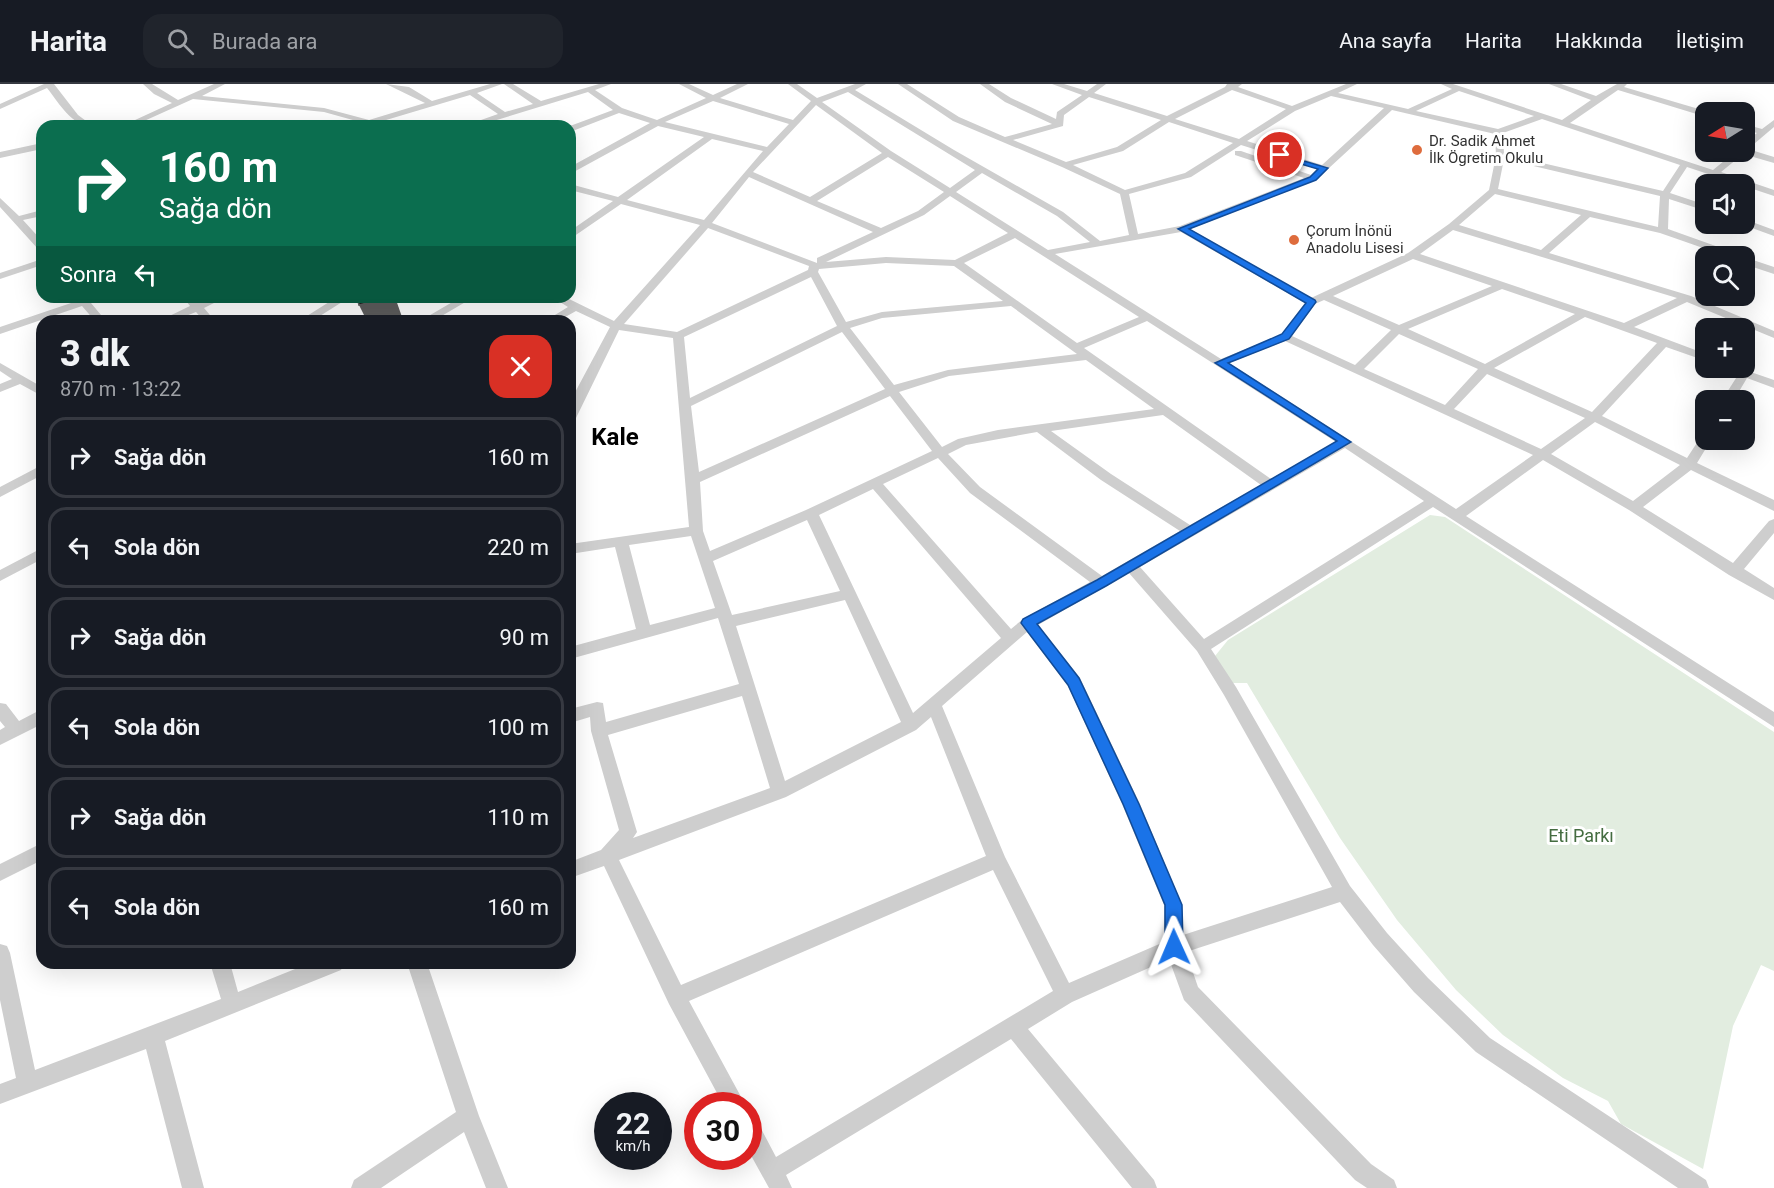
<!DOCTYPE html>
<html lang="tr">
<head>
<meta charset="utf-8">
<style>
  body { margin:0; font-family:Roboto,sans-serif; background:#20242c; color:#f1f3f6; height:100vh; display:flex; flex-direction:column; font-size:22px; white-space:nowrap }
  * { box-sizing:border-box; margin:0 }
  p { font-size:20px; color:#9ea1a6 }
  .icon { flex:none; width:33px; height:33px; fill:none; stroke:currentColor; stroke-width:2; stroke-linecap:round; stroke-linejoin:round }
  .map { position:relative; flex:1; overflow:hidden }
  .side { position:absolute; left:36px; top:231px; width:540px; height:654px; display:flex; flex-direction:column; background:#171b24; border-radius:18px; box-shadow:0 6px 24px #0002 }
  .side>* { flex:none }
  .top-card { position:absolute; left:36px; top:36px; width:540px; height:183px; border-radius:18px; box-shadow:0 6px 24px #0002; background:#0b6e4f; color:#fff; overflow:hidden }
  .needle { width:39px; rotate:259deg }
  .tools { position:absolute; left:1695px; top:18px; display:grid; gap:12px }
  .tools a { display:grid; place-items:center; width:60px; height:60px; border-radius:12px; background:#171b24; box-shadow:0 6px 24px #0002; font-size:30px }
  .speed { position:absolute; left:594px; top:1008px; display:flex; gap:12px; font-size:30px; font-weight:700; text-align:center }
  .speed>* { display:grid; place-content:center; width:78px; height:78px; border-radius:50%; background:#171b24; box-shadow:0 6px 24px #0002; line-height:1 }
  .speed small { font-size:15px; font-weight:400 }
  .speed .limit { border:9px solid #d22; background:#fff; color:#111 }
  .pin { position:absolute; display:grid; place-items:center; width:51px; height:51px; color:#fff; margin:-26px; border:3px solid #fff; border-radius:50%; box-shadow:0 2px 6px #0007 }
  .me { position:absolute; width:66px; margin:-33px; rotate:359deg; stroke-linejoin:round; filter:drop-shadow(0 0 4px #0008) }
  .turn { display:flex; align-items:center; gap:21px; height:126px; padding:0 24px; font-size:27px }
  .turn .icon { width:78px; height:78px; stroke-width:2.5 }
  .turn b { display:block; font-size:42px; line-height:51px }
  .then { display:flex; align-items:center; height:57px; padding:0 24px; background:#0003; gap:12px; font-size:22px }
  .round { display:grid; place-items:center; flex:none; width:63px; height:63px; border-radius:18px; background:#20242c }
  .summary { display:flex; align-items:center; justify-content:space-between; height:102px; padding:0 24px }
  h1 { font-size:36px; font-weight:800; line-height:45px }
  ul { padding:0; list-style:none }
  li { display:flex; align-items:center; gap:18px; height:81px; margin:0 12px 9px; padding:0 12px; border:3px solid #363941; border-radius:18px }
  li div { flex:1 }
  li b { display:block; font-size:22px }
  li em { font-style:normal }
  header { display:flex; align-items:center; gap:36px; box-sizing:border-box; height:84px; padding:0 30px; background:#171b24; border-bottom:2px solid #363941 }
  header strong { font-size:28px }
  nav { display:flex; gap:33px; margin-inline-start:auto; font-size:21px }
  .search { width:420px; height:54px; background:#20242c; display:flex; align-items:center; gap:15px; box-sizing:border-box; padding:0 21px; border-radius:18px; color:#9ea1a6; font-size:22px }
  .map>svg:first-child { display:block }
  .green { fill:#e2ede0 }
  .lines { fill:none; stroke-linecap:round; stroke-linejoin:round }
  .minor { fill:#cecece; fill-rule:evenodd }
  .shaded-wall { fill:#5d5d5d }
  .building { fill:#181818; stroke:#5d5d5d; stroke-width:1.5 }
  .route { fill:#1a73e8; stroke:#114b97; stroke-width:1.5 }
  .poi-dot { fill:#de6c3d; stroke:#fff; stroke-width:2 }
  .labels { text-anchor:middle; stroke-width:6; stroke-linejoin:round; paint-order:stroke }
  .far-poi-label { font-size:15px; fill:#313131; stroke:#fff; text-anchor:start }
  .park-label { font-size:18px; fill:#446c40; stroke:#fff }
  .district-label { font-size:24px; font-weight:bold; fill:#000; stroke:#fff }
</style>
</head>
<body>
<header>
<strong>Harita</strong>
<div class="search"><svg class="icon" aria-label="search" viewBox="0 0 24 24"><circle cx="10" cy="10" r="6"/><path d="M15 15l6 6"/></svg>Burada ara</div>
<nav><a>Ana sayfa</a><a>Harita</a><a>Hakkında</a><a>İletişim</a></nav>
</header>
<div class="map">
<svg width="1774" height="1104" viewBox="0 0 1774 1104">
  <rect width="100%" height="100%" fill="#fff"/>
  <path class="green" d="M1430,431L1445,433L1774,648V887L1761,881L1733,942L1703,1085L1621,1040L1608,1017L1563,994L1503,951L1456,906L1397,836L1340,754L1247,599H1232L1215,572L1228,556Z"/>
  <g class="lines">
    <path class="minor" d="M44,0H54L78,31L93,42C71,42 60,20 47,4L0,25V20Z
      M143,0H152L178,16L214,0H225L202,12L324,24L369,36L425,19L386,0L409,3L432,17L490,0H502L477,9L505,28L533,20L504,0H513L541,17L599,0H611L595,6L622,24L657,36L706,14L679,0H689L713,11L737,0H748L720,14L793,36L811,17L788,0H797L817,14L855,0H866L855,6L954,66L1063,128L1100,157L1129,151L1120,110L1062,83L953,37L898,0H907L959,33L1005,53L1052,40L1005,18L980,0H989L1011,14L1056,35L1057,28L1082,11L1052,0H1064L1087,7L1097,0H1106L1094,9L1167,32L1225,3L1227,0H1242L1238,3L1292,22L1346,0H1357L1338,9L1408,25L1452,5L1441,0H1453L1562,36L1591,16L1549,0H1561L1596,12L1617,0H1627L1624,3L1709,28L1703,32L1618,6L1570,39L1713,86L1735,68H1744V59L1757,49L1744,45V40L1762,45L1774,36V43L1748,65L1774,73V79L1743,70L1721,88L1774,106V112L1687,83L1670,109L1706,121V127L1669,115L1668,145L1738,170L1739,172H1726L1660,149L1590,133L1549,169L1691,212L1774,247V254L1687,218L1634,243L1706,270V277L1666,263L1602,332L1687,374L1702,351L1706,350V356H1711L1697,379L1774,416V427L1691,386L1643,423L1733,479L1769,437L1774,435V449L1744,485L1774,504V516L1729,491L1629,426L1543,376L1466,432L1774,628V643L1433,423L1211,565L1236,603L1350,802L1387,849L1428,894L1490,954L1706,1096L1709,1104H1678L1476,968L1414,908L1373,861L1340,818L1186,868L1198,903L1371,1080L1394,1096L1397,1104H1367L1355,1096L1184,916L1169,875L1072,918L1028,945L1154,1096L1157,1104H1132L1011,955L786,1091L792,1104H769L748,1066V1033L756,1035L776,1073L1053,907L993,786L689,917L746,1022H724L669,920L604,782L570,794V778L601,766L619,746L591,647L590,633L570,639V625L597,618L603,619L606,638L739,600L718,534L570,575V563L636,545L615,463L570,470V460L689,443L673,254L619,246L576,334L570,338L572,314L610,243L576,227L558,237H545L568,223L552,213H565L614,237L700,141L621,120L570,155V147L613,117L570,106V100L618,113L704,53L658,42L570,90V83L650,39L619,29L570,48V42L613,26L588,8L477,42H464L498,30L470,11L366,42H356L360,38L324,28L193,15L133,42H122L172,19L154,10ZM1232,6L1286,25L1239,55L1175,35ZM1459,7L1534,32L1498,45L1416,27ZM848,8L975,86L950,104L891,67L822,18ZM1331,12L1384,24L1322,81L1247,57L1295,27ZM1089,13L1161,36L1117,63L1066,78L1013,56L1063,42L1064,31ZM713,17L789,40L767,63L665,38ZM816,21L882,69L810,113L753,88ZM1392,26L1495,50L1496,72L1489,106L1449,140L1408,169L1311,214L1190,145L1316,96ZM1542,35L1680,81L1663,107L1504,70L1503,49ZM1169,38L1233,59L1185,89L1125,106L1073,81L1123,67ZM712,55L763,67L704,136L627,116ZM1241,61L1317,85L1311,91L1241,67H1235V71L1304,94L1180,142L1138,150L1129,110L1191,93ZM888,73L944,108L918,127L881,144L817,117ZM1504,75L1660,112L1658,143L1498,105ZM982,89L1057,132L1090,158L1048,166L956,108ZM749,93L873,148L817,174V179L712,139ZM1495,110L1581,131L1541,166L1459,141ZM950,112L1008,149L955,176L886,173L826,178L924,131ZM708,144L809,182L808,186L677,248L624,240ZM1453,146L1677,214L1624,239L1420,170ZM1181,148L1305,219L1281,251L1221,275L1055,170ZM1015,154L1139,233L1077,259L964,179ZM1413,175L1492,202L1399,241L1333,212ZM886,179L954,182L1003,217L882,228L846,238L818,188L819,185ZM811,193L837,242L690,314L684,253ZM1502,205L1575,230L1485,280L1408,245ZM1324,216L1391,246L1355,281L1292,252L1315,220ZM1011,222L1077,270L948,286L894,301L850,244L882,234ZM1585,233L1657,259L1592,328L1494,284ZM1147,237L1336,358L1271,395L1084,264ZM842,248L885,305L699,388L691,322ZM1399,250L1478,285L1445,321L1364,285ZM1285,257L1533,371L1456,425L1229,279ZM1086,276L1154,325L998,346L958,355L942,363L899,308L949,292ZM1487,290L1585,334L1541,365L1454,325ZM890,312L932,367L806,426L710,467L703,447L700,398ZM1163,331L1261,401L1190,441L1111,390L1051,347ZM1595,338L1680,381L1633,417L1551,370ZM1037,348L1101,396L1180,447L1102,492L980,403L948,370L966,361ZM1345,364L1424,417L1204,555L1140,483ZM938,374L970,409L1090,498L1023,535L1011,545L883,400ZM873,405L1001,554L913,629L819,431ZM807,436L840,507L732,531L713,477ZM691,452L715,524L650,541L629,461ZM1129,489L1197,567L1224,611L1332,803L1183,851L1182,821L1140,720L1080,594L1038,541ZM845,516L901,638L785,697L736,542ZM1027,548L1068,602L1122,720L1164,821V858L1069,899L1005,773L942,622ZM742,612L770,704L633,754L637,748L608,651ZM931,633L986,772L681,901L619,776L786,713L916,646Z
      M42,59V65L0,74V68Z
      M0,114L19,132L42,126V132L23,136L42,157V166L38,165L0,123Z
      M1744,135L1774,146V152L1741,140H1744Z
      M1744,173L1774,183V190L1744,180Z
      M42,175V181L0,195V189Z
      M75,213H103L91,219L106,237H95L82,222L0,250V243L77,217Z
      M183,213H194L199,218L212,213H226L204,224L215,237H204L196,228L173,237H159L190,222Z
      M337,213H350L312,237H299Z
      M461,213H474L433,237H420Z
      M0,279L42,303V312L20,300L0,308V300L12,295L0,287Z
      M1725,284H1739L1774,296V304L1747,294L1734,316H1722L1738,291L1726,286Z
      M42,381V391L0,413V403Z
      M42,464V475L0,497V486Z
      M0,619L6,620L19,637L42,625V640L0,661V646L5,643L0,637Z
      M42,759V776L0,797V780Z
      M0,860L7,862L10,869L35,986L221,915L210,879H230L238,908L310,879H344L341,886L165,957L204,1104H182L146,965L0,1020V1000L16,994L0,916Z
      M407,879H427L479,1032L508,1104H486L464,1048L381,1104H351L354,1096L456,1028Z"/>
  </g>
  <path class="shaded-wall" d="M392,213H395L402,233L385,237H367L359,221Z"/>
  <path class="building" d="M357,213H392L359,221Z"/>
  <path class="route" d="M1277,69L1328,84L1316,96L1189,145L1315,216L1316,218L1289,255L1228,279L1351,358L1106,502L1037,540L1079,594L1139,720L1182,821L1183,863L1180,869L1174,871L1168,869L1165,863V821L1123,720L1068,601L1021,539L1023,535L1097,496L1337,357L1215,279L1282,250L1306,219L1178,145L1310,93L1318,85L1277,73Z"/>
  <g class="poi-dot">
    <circle cx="1417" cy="66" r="6"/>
    <circle cx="1294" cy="156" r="6"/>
  </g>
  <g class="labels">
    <g class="far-poi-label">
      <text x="1429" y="62">Dr. Sadik Ahmet<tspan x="1429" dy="17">İlk Ögretim Okulu</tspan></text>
      <text x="1306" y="152">Çorum İnönü<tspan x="1306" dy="17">Anadolu Lisesi</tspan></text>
    </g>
    <g class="park-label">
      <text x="1581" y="758">Eti Parkı</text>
    </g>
    <g class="district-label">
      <text x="615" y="361">Kale</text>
    </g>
  </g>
</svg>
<div class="tools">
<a><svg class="needle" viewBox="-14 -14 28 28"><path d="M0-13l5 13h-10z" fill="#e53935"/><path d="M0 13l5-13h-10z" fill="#9ea1a6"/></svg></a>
<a><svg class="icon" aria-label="sound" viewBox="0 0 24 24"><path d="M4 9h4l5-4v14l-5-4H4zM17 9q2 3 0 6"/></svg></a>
<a><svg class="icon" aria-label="search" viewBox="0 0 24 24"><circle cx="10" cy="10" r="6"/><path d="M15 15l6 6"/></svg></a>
<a>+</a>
<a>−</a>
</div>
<div class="speed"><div>22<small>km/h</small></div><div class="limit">30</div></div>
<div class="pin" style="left:1280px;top:71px;background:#d93025"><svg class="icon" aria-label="arrive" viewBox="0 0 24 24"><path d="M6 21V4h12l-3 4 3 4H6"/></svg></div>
<svg class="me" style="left:1174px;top:863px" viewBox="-20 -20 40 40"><path d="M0-17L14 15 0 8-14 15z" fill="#1a73e8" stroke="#fff" stroke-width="4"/></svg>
<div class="top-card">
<div class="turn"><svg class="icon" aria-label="right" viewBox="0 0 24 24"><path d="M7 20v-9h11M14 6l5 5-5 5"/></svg><div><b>160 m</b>Sağa dön</div></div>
<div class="then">Sonra<svg class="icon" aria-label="left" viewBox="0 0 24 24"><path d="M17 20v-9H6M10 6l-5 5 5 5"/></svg></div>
</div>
<section class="side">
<div class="summary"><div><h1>3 dk</h1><p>870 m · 13:22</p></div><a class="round" style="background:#d93025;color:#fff"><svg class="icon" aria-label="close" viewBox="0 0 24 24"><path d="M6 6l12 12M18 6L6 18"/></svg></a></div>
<ul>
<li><svg class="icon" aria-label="right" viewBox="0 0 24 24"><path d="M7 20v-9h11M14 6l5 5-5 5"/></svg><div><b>Sağa dön</b></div><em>160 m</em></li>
<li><svg class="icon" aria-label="left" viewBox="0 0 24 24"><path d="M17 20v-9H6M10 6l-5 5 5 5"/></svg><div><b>Sola dön</b></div><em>220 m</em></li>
<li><svg class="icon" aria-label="right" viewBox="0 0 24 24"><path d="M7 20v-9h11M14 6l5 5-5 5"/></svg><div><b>Sağa dön</b></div><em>90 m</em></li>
<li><svg class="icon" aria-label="left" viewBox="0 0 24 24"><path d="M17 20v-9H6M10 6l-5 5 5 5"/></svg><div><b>Sola dön</b></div><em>100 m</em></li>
<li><svg class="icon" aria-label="right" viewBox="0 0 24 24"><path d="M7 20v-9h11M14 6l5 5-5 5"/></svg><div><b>Sağa dön</b></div><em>110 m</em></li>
<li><svg class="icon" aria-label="left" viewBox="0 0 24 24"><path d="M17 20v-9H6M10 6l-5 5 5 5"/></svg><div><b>Sola dön</b></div><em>160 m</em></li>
</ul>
</section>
</div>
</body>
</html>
